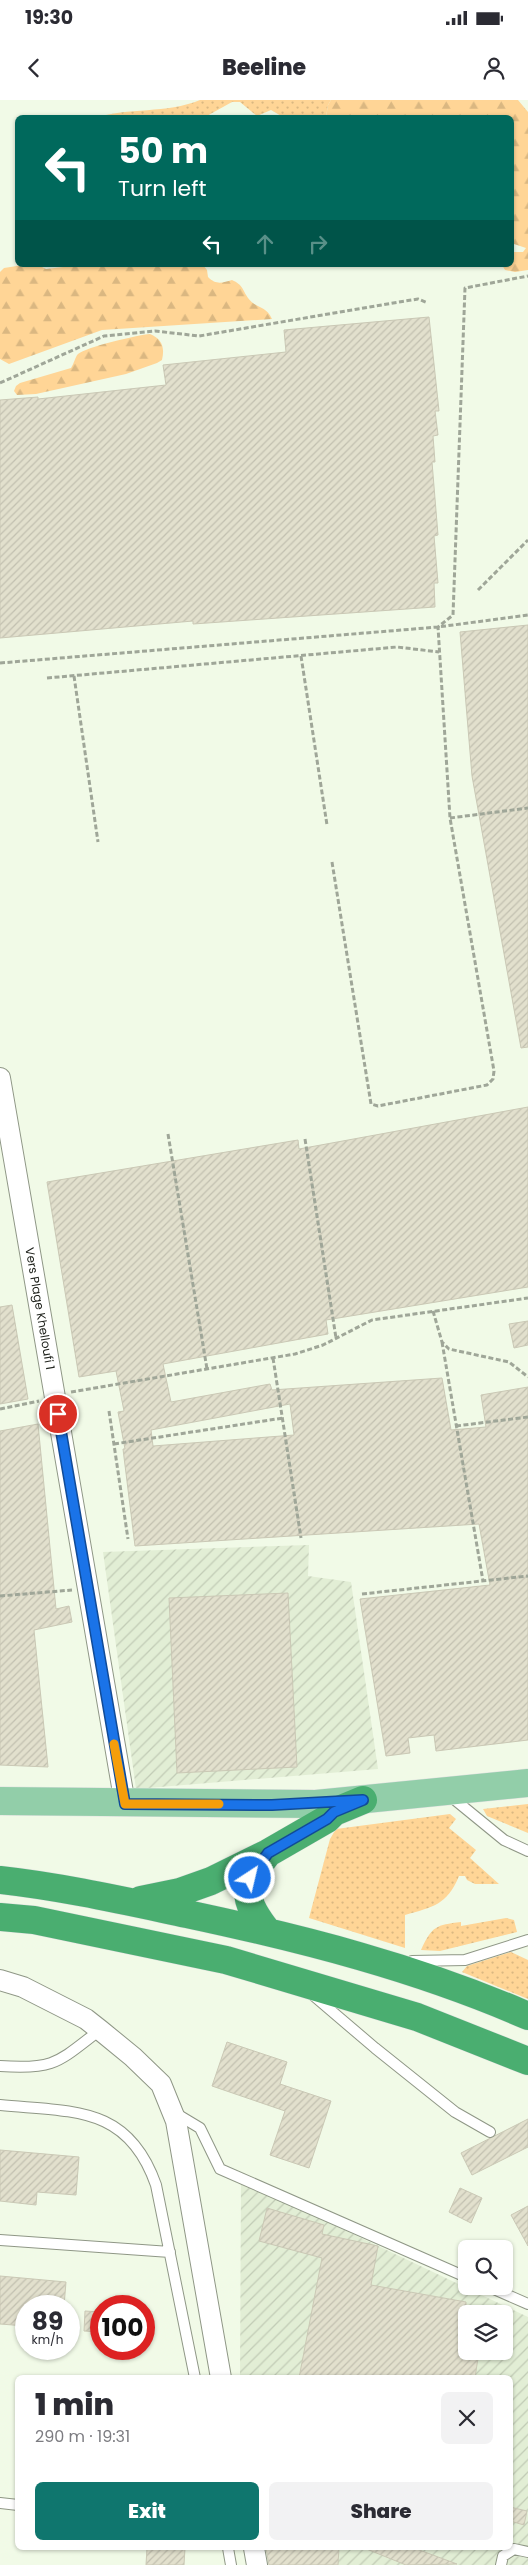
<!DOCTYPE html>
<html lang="en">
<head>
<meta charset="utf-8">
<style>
  body { margin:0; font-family:Poppins,sans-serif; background:#f2f2f3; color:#2b2b33; height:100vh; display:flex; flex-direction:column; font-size:19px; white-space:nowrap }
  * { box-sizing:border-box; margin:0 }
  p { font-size:16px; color:#7c7c81 }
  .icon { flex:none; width:28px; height:28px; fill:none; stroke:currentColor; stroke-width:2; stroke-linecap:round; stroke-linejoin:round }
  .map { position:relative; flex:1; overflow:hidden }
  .panel { position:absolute; left:15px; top:2275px; width:498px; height:175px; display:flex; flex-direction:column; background:#fff; border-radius:8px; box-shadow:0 1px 4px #0004 }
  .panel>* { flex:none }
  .top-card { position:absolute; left:15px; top:15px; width:499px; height:152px; border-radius:8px; box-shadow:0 1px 4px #0004; background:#00695c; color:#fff; overflow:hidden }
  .buttons { position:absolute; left:458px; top:2140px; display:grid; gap:10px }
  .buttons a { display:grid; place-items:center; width:55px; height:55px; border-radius:8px; background:#fff; box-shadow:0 1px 4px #0004; font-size:25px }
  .speed { position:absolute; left:15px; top:2195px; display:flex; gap:10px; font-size:25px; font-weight:700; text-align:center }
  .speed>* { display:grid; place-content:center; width:65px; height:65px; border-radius:50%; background:#fff; box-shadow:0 1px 4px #0004; line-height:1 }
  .speed small { font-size:12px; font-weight:400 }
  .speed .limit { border:8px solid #d22; background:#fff; color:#111 }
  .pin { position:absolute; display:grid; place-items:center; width:42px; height:42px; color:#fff; margin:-21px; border:2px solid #fff; border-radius:50%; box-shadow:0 1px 5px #0007 }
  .me { position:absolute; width:55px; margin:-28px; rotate:35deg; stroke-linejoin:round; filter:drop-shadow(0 0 4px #0008) }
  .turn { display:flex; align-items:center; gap:18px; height:105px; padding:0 20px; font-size:22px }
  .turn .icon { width:65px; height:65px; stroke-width:2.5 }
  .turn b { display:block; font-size:35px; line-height:42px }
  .lanes { display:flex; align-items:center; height:48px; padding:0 20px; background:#0003; justify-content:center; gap:25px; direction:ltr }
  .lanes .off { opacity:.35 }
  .round { display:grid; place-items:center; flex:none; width:52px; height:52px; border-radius:8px; background:#f2f2f3 }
  .head { display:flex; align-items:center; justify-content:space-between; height:85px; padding:0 20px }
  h1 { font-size:30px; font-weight:800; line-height:38px }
  .action { display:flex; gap:10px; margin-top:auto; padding:10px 20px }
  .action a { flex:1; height:58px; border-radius:8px; background:#0f766e; color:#fff; font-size:20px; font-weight:800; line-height:58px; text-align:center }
  .action a+a { background:#f2f2f3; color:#2b2b33 }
  .status { display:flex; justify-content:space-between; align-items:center; height:35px; padding:0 25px; background:#fff; direction:ltr }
  .status svg { height:14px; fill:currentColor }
  header { display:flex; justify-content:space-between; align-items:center; height:65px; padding:0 20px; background:#fff; font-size:22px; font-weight:800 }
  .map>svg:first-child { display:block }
  .industrial { fill:url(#industrial-furrows); fill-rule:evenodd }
  .grass { fill:url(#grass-dots) }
  .forest { fill:url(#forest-firs) }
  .building { fill:url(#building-hatch); stroke:#cac8b5; fill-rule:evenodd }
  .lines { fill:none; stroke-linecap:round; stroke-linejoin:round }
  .lane-casing { stroke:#8f9786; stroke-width:12 }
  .street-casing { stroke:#8f9786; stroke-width:22 }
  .primary-casing { stroke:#e0e0e0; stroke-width:29 }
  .highway-casing { stroke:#e0e0e0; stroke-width:29 }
  .path { stroke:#9fa698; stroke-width:3; stroke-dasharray:5 2.5; stroke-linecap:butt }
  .lane { stroke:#fff; stroke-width:10 }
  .street { stroke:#fff; stroke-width:20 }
  .primary { stroke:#92cea9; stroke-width:28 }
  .highway { stroke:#4aae70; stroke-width:28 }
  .route-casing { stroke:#114b97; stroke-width:12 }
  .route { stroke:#1a73e8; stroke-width:9 }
  .slow { stroke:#f59e0b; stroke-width:9 }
  .labels { text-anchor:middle; stroke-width:4; stroke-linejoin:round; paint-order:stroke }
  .street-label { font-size:12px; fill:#21241e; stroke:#f1fae7 }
</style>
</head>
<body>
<div class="status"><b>19:30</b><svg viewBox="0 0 49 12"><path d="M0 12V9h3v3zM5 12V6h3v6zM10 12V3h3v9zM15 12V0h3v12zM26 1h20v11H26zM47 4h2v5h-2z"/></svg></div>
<header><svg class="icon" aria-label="back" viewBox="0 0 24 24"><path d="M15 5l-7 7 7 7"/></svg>Beeline<svg class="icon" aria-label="person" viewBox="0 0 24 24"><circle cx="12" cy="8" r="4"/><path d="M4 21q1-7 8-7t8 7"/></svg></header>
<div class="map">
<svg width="528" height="2465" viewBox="0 0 528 2465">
  <defs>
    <pattern id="industrial-furrows" width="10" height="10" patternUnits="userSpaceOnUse" patternTransform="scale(1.25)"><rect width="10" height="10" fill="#e2eed5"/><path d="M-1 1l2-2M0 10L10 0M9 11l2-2" fill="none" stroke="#c2ccb6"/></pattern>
    <pattern id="grass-dots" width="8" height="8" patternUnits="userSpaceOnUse" patternTransform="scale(1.25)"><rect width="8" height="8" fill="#ffd596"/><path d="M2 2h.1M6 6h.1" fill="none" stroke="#dab781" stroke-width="1.8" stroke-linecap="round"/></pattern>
    <pattern id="forest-firs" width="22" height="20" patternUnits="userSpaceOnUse" patternTransform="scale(1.25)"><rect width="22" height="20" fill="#ffd596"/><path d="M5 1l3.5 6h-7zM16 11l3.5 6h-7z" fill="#dab781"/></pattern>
    <pattern id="building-hatch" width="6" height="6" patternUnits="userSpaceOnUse" patternTransform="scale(1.25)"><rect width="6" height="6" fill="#e2e0cd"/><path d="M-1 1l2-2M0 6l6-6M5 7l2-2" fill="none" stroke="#c2c0b0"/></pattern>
  </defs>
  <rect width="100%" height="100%" fill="#f1fae7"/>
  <path class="industrial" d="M309,1445L308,1476L351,1482L378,1669L136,1689L103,1452Z
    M241,2081L528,2217V2465H273L269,2448H510V2278H240ZM466,2214H504V2251H466Z"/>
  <path class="grass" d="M200,0H331L328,5L326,17H283L271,10L257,16L240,2H232L205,17L94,18C129,7 166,14 200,0Z
    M528,1704V1733L487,1716L483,1709Z
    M450,1714L456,1719L449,1728L476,1750L470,1758L499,1784H475L467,1780L465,1776H459C447,1805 433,1807 405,1815V1848L309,1818L330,1739L336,1729Z
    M506,1818L514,1820L517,1832L440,1851L421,1850C432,1826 436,1825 461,1822V1826Z
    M511,1852L528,1860V1899L462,1872L467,1866Z"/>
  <path class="forest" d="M331,0H518L528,12V170L515,172L505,170L502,165H511V152H523L526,148L511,143V18L326,17L328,5Z
    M23,165H38L46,169L80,165L90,167L97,165H203L207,170L208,177C216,185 222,183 232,180C243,185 242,189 248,198C256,209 266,205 272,219L102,230L9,264L0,259V172L4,168Z
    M150,234C162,239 165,247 162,260L157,263L126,274L36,294L17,295L14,291L16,286L20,283L71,268C74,264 75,257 78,254C86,247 138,235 150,234Z"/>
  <path class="building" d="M429,217L439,311H435L438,335L433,336L435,362H432L438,435L434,436L438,483H434L435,507L193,524V521L0,538V300L38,297V299L166,285L163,265L286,252L284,230Z
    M528,525V947L521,948L472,676L460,532Z
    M528,1007V1187L326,1220L328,1234L163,1264L171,1302L270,1284L272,1290L442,1278L451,1330L486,1327L481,1295L528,1287V1640L436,1651L434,1635L408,1638L410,1653L386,1656L360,1499L490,1485L479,1424L135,1446L123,1349H125L118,1312L124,1311L116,1271L79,1277L47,1082L298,1040L299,1049ZM290,1304L294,1335L153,1346L151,1330Z
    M12,1205L28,1299L0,1304V1207Z
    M528,1221V1245L514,1248L509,1224Z
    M38,1324L56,1509L69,1506L72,1522L34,1530L48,1667L0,1665V1331Z
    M288,1493L297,1667L177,1673L169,1498Z
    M227,1942L287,1962L280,1984L331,2001L309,2068L270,2055L285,2011L212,1986Z
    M528,2019V2047L472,2075L461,2053Z
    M0,2050L79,2057L76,2095L37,2092L36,2105L0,2101Z
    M460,2088L482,2098L471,2123L449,2112Z
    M528,2106V2146L511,2115Z
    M267,2108L324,2125L322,2134L378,2146L371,2185L466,2202V2251H479L475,2278H299L322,2158L259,2141Z
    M0,2176L66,2182L64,2206H26V2226L0,2224Z
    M85,2211L101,2212V2232L84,2231Z
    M510,2407L527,2411L524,2425L510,2421Z
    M147,2448H185L184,2465H146Z
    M266,2448H339L338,2465H269Z
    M364,2448H414L457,2464L406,2465Z"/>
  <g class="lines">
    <g class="lane-casing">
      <path id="lane" d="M449,1695L504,1740L528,1751
        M412,1861L465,1860L528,1840
        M314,1896L375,1948L455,2012L490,2032
        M0,1966C55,1970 58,1962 100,1930
        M0,2005C73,2012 128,2005 156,2085L195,2278
        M175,2013L200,2028L220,2069L466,2177
        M0,2140L170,2152
        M487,2186L528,2204
        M0,2403L18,2405
        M228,2448L231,2465
        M501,2465L503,2456L514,2449L528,2452"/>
    </g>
    <g class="street-casing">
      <g id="street">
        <path id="s1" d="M0,978L125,1704"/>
        <path d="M0,1880L23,1887L86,1919L100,1930L133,1957L161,1984L176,2021L221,2278"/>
        <path d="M254,2448L257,2465"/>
      </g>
    </g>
    <g class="primary-casing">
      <path id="primary" d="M0,1701L316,1704L528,1683"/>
    </g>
    <g class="highway-casing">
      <path id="highway" d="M268,1753C242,1786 241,1798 268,1832
        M0,1780C63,1787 125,1801 187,1814C304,1839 418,1868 528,1916
        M141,1800L180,1792L211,1781L268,1753L327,1719L334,1712L363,1700
        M0,1817L34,1820L226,1860L417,1917L528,1961"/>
    </g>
    <path class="path" d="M0,283L104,236L155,231L199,236L405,201L418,199L428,203
      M478,490L528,440
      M301,556L327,725
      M0,563L438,527L528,515
      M74,576L98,742
      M47,578L397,547L439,552
      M450,718L528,708
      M332,762L371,1004L378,1006L487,985L493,979L494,971L450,718L438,527L453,515L465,188L528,176
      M168,1034L207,1269
      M305,1039L336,1238
      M433,1211L442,1242L449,1249L509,1262L528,1277
      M442,1242L483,1481
      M273,1258L301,1438
      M71,1292L295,1254L323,1245L372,1220L528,1198
      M0,1309L39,1301
      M109,1311L128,1439
      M456,1326L528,1317
      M114,1344L283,1318
      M362,1494L528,1476
      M0,1496L72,1490"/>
    <use href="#lane" class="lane"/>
    <use href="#street" class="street"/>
    <use href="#primary" class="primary"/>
    <use href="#highway" class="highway"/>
  </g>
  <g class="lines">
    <g class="route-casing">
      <path id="route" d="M58,1314L125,1704L272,1705L363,1700L334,1712L327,1719L268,1753L250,1778"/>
    </g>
    <use href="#route" class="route"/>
    <path class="slow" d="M114,1644L125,1704H219"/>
  </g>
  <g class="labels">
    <g class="street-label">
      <text dy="4" stroke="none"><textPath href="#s1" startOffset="234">Vers Plage Khelloufi 1</textPath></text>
    </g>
  </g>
</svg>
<div class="buttons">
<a><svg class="icon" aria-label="search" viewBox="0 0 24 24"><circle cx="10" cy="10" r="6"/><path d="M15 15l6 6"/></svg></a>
<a><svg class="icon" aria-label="layers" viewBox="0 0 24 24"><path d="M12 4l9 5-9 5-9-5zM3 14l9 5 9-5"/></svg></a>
</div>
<div class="speed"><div>89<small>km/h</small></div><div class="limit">100</div></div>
<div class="pin" style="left:58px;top:1314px;background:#d93025"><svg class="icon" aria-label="arrive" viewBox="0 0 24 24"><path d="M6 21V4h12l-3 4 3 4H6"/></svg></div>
<svg class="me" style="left:250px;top:1778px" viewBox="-20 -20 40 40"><circle r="17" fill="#1a73e8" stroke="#fff" stroke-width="3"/><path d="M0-11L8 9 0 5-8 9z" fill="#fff"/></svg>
<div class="top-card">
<div class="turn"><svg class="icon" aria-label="left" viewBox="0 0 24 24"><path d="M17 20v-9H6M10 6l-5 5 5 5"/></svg><div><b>50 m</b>Turn left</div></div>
<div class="lanes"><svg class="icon" aria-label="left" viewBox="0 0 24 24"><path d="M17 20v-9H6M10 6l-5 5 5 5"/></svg><svg class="icon off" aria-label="ahead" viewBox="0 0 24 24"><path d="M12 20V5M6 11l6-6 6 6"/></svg><svg class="icon off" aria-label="right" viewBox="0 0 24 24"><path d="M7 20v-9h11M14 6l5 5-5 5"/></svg></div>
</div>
<section class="panel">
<div class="head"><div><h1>1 min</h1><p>290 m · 19:31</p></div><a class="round"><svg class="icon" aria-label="close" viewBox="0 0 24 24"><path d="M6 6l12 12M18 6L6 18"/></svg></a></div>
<div class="action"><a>Exit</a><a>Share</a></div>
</section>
</div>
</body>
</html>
